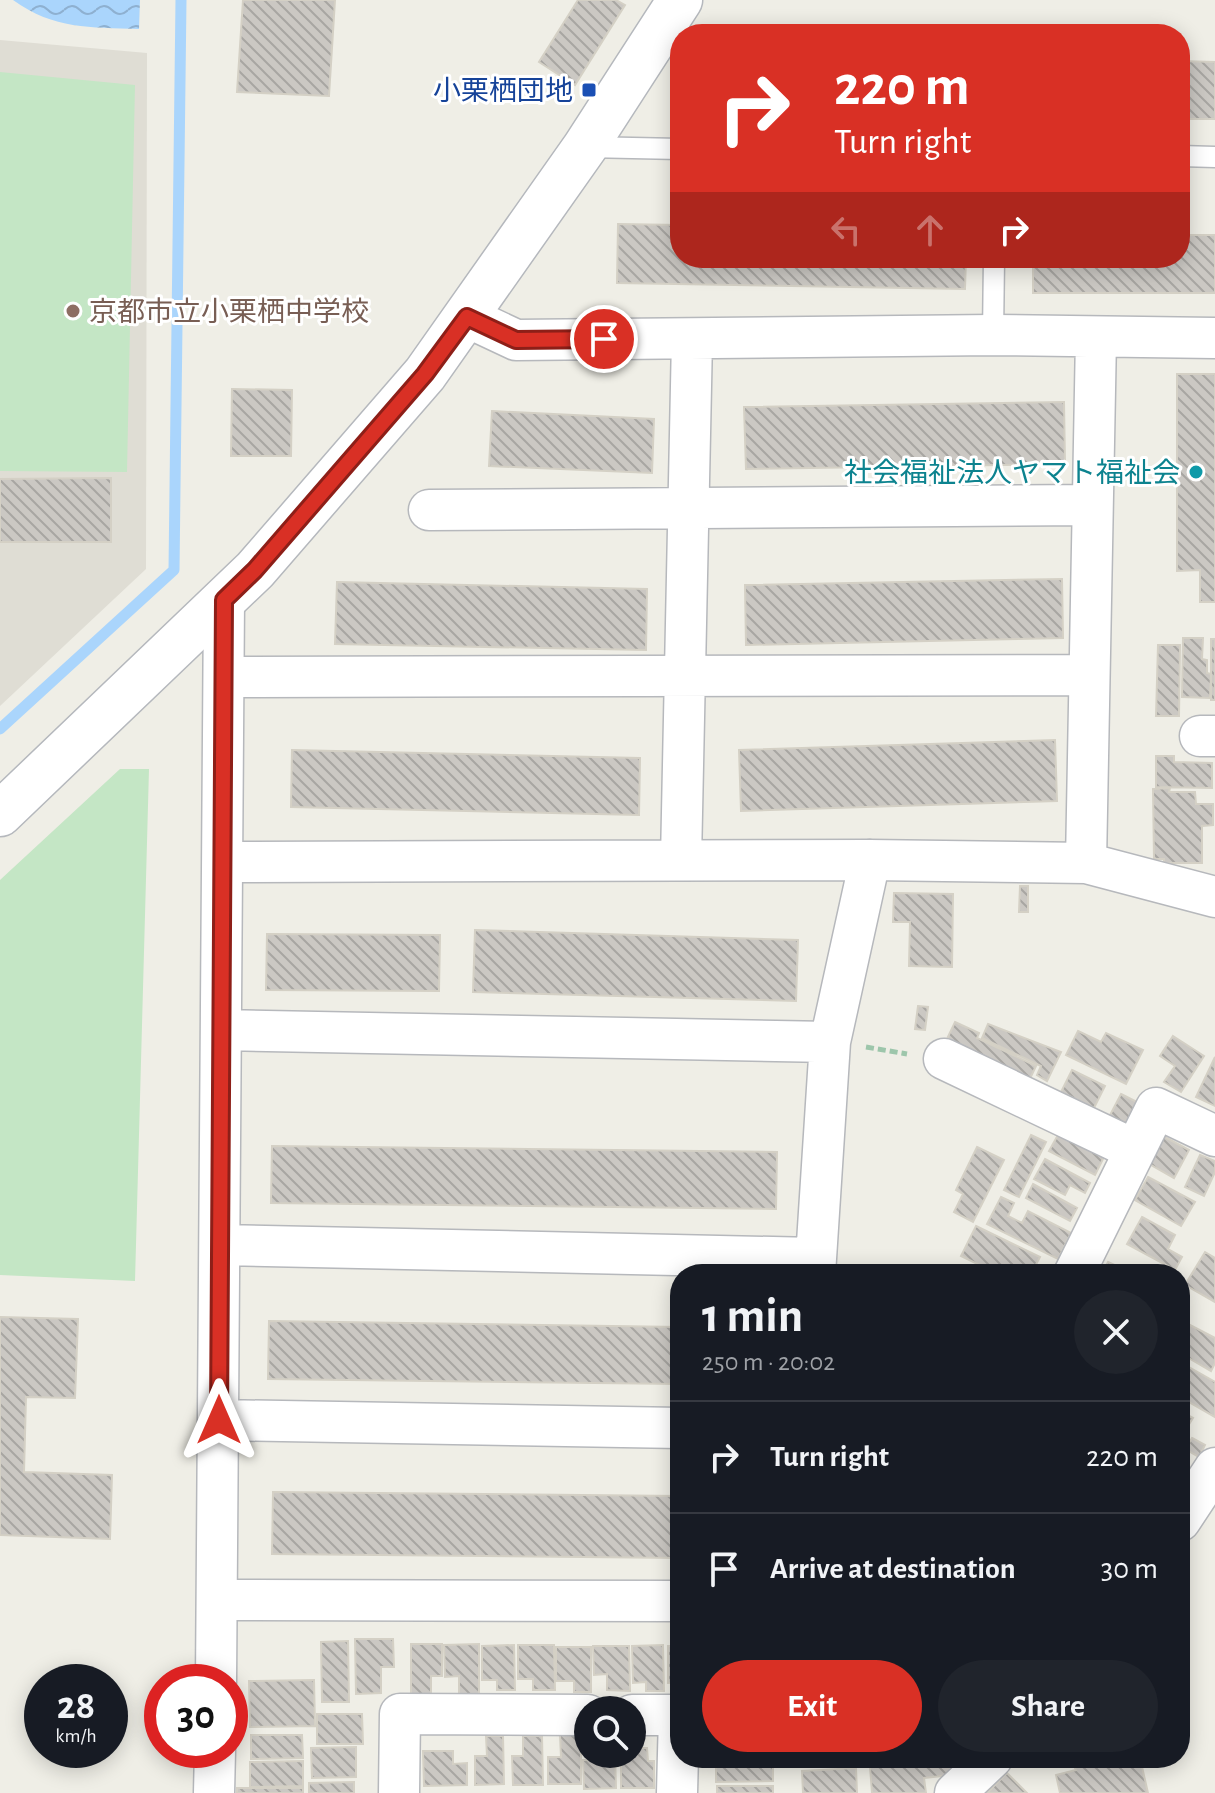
<!DOCTYPE html>
<html lang="en">
<head>
<meta charset="utf-8">
<style>
  body { margin:0; font-family:"Alegreya Sans","Noto Sans JP",sans-serif; background:#20242c; color:#f1f3f6; height:100vh; display:flex; flex-direction:column; font-size:30px; white-space:nowrap }
  * { box-sizing:border-box; margin:0 }
  p { font-size:26px; color:#9ea1a6 }
  .icon { flex:none; width:44px; height:44px; fill:none; stroke:currentColor; stroke-width:2; stroke-linecap:round; stroke-linejoin:round }
  .map { position:relative; flex:1; overflow:hidden }
  .details { position:absolute; left:670px; top:1264px; width:520px; height:504px; display:flex; flex-direction:column; background:#171b24; border-radius:32px; box-shadow:0 4px 20px #0003 }
  .details>* { flex:none }
  .top-card { position:absolute; left:670px; top:24px; width:520px; height:244px; border-radius:32px; box-shadow:0 4px 20px #0003; background:#d93025; color:#fff; overflow:hidden }
  .fabs { position:absolute; left:574px; top:1696px; display:grid; gap:16px }
  .fabs a { display:grid; place-items:center; width:72px; height:72px; border-radius:50%; background:#171b24; box-shadow:0 4px 20px #0003; font-size:40px }
  .speed { position:absolute; left:24px; top:1664px; display:flex; gap:16px; font-size:40px; font-weight:700; text-align:center }
  .speed>* { display:grid; place-content:center; width:104px; height:104px; border-radius:50%; background:#171b24; box-shadow:0 4px 20px #0003; line-height:1 }
  .speed small { font-size:20px; font-weight:400 }
  .speed .limit { border:12px solid #d22; background:#fff; color:#111 }
  .pin { position:absolute; display:grid; place-items:center; width:68px; height:68px; color:#fff; margin:-34px; border:4px solid #fff; border-radius:50%; box-shadow:0 2px 8px #0007 }
  .me { position:absolute; width:88px; margin:-44px; rotate:0deg; stroke-linejoin:round; filter:drop-shadow(0 0 6px #0008) }
  .turn { display:flex; align-items:center; gap:28px; height:168px; padding:0 32px; font-size:36px }
  .turn .icon { width:104px; height:104px; stroke-width:2.5 }
  .turn b { display:block; font-size:56px; line-height:68px }
  .lanes { display:flex; align-items:center; height:76px; padding:0 32px; background:#0003; justify-content:center; gap:40px; direction:ltr }
  .lanes .off { opacity:.35 }
  .round { display:grid; place-items:center; flex:none; width:84px; height:84px; border-radius:42px; background:#20242c }
  .overview { display:flex; align-items:center; justify-content:space-between; height:136px; padding:0 32px }
  h1 { font-size:48px; font-weight:700; line-height:60px }
  .primary-button { display:flex; gap:16px; margin-top:auto; padding:16px 32px }
  .primary-button a { flex:1; height:92px; border-radius:48px; background:#d93025; color:#fff; font-size:32px; font-weight:700; line-height:92px; text-align:center }
  .primary-button a+a { background:#20242c; color:#f1f3f6 }
  ul { padding:0; list-style:none }
  li { display:flex; align-items:center; gap:24px; height:112px; padding:0 32px; border-top:2px solid #363941 }
  li div { flex:1 }
  li b { display:block; font-size:30px }
  li em { font-style:normal }
  .map>svg:first-child { display:block }
  .education { fill:#dfddd4 }
  .green { fill:#c4e6c5 }
  .water { fill:url(#water-waves) }
  .lines { fill:none; stroke-linecap:round; stroke-linejoin:round }
  .stream { stroke:#aad5fc; stroke-width:11 }
  .building { fill:url(#building-back-hatch); stroke:#d4d0c5; stroke-width:2 }
  .lane-casing { stroke:#b6b8bc; stroke-width:23 }
  .street-casing { stroke:#b6b8bc; stroke-width:43 }
  .secondary-casing { stroke:#b5b8bd; stroke-width:47 }
  .path { stroke:#9dc6ab; stroke-width:5; stroke-dasharray:8 4; stroke-linecap:butt }
  .lane { stroke:#fff; stroke-width:20 }
  .street { stroke:#fff; stroke-width:40 }
  .secondary { stroke:#fff; stroke-width:44 }
  .route-casing { stroke:#8d1f18; stroke-width:20 }
  .route { stroke:#d93025; stroke-width:14 }
  .transit-dot { fill:#1a4fb4; stroke:#fff; stroke-width:3 }
  .education-dot { fill:#8d6e63; stroke:#fff; stroke-width:3 }
  .culture-dot { fill:#0f9aa8; stroke:#fff; stroke-width:3 }
  .labels { text-anchor:middle; stroke-width:6; stroke-linejoin:round; paint-order:stroke }
  .transit-label { font-size:28px; fill:#164399; stroke:#fff; text-anchor:end }
  .education-label { font-size:28px; fill:#785e54; stroke:#fff; text-anchor:start }
  .culture-label { font-size:28px; fill:#0d838f; stroke:#fff; text-anchor:end }
</style>
</head>
<body>
<div class="map">
<svg width="1215" height="1793" viewBox="0 0 1215 1793">
  <defs>
    <pattern id="water-waves" width="16" height="10" patternUnits="userSpaceOnUse" patternTransform="scale(2)"><rect width="16" height="10" fill="#aad5fc"/><path d="M0 5q4-4 8 0t8 0" fill="none" stroke="#8eb0d0"/></pattern>
    <pattern id="building-back-hatch" width="6" height="6" patternUnits="userSpaceOnUse" patternTransform="scale(2)"><rect width="6" height="6" fill="#cbc8c3"/><path d="M-1 5l2 2M0 0l6 6M5-1l2 2" fill="none" stroke="#a8a6a2"/></pattern>
  </defs>
  <rect width="100%" height="100%" fill="#efeee6"/>
  <path class="education" d="M0,40L147,53L146,569L0,706Z"/>
  <path class="green" d="M0,72L135,85L127,472L0,471Z
    M120,769H149L135,1281L0,1275V880Z"/>
  <path class="water" d="M13,0H140L139,29C89,27 55,30 13,0Z"/>
  <g class="lines">
    <path class="stream" d="M0,729L174,570L181,0"/>
  </g>
  <path class="building" d="M243,0H335L329,96L237,92Z
    M578,0H616L625,5L575,85L539,62Z
    M1180,61L1215,62V119H1180Z
    M618,224L680,225V258H966L965,289L617,283Z
    M1180,235H1215V293H1033V258H1180Z
    M1177,374H1215V602H1200V570L1177,571Z
    M232,389L292,390L291,456H231Z
    M1064,402L1065,464L746,469L744,407Z
    M492,411L654,419L652,473L489,466Z
    M111,478V542H0V479Z
    M1062,579L1063,638L746,645L745,585Z
    M337,582L647,589L646,650L335,644Z
    M1183,638H1203L1202,659L1207,660V673L1211,674L1210,698L1182,697Z
    M1211,639H1215V700H1211Z
    M1158,645H1180L1179,716H1156Z
    M1055,740L1057,801L741,811L739,750Z
    M292,750L640,758L639,815L291,807Z
    M1156,756H1174V762L1212,763V788L1156,787Z
    M1170,788L1169,792H1195L1196,804H1213V825L1202,826V863H1164V859H1154L1153,789Z
    M1020,886H1028V912H1019Z
    M894,893L953,894L952,967L909,966L910,922H893Z
    M475,930L798,940L796,1001L473,992Z
    M267,934L440,935L439,991L266,990Z
    M918,1006L928,1007L925,1030L915,1029Z
    M955,1022L979,1033L977,1038L1036,1066L1028,1083L945,1043Z
    M988,1024L1061,1052L1047,1081L1037,1075L1041,1066L982,1038Z
    M1078,1031L1101,1042L1106,1033L1143,1050L1126,1084L1066,1055Z
    M1173,1036L1204,1056L1181,1092L1164,1082L1175,1066L1160,1056Z
    M1215,1057V1106L1196,1097Z
    M1072,1070L1105,1086L1094,1108L1061,1092Z
    M1121,1094L1137,1102L1126,1125L1109,1117Z
    M1059,1133L1104,1157L1095,1175L1049,1151Z
    M1031,1135L1046,1142L1019,1197L1004,1190Z
    M1161,1135L1189,1150L1174,1178L1146,1162Z
    M272,1146L777,1152L776,1209L271,1203Z
    M977,1147L1004,1160L973,1222L954,1212L963,1194L956,1190Z
    M1200,1155L1215,1161V1172L1204,1196L1185,1187Z
    M1045,1159L1090,1183L1085,1193L1070,1185L1065,1195L1034,1179Z
    M1148,1177L1195,1202L1181,1226L1135,1200Z
    M1033,1184L1077,1208L1070,1221L1026,1198Z
    M1001,1197L1014,1203L1008,1216L1022,1223L1028,1211L1071,1233L1058,1259L987,1224Z
    M1142,1217L1175,1235L1168,1249L1182,1257L1175,1270L1127,1244Z
    M976,1226L1040,1257L1031,1274H998L961,1256Z
    M1205,1252L1215,1258V1302L1185,1285Z
    M1108,1262L1134,1274H1102Z
    M0,1317L78,1319L75,1398L26,1397L24,1472L112,1475L110,1539L0,1535Z
    M269,1321L680,1327V1384L268,1379Z
    M1188,1324L1215,1338V1363L1211,1371L1180,1353V1338Z
    M1180,1362L1215,1382V1417L1180,1397Z
    M1180,1411L1193,1418L1180,1439Z
    M1192,1438L1205,1445L1199,1457L1185,1449Z
    M273,1492L680,1496V1558L272,1554Z
    M355,1639H393L394,1667H381V1693L356,1694Z
    M348,1641L349,1702H322L321,1642Z
    M411,1644H442V1676H431V1694H411Z
    M479,1644V1694H459V1676L445,1677L444,1645Z
    M514,1645L515,1690H497V1680H482V1646Z
    M518,1645H554L555,1690H533V1679H518Z
    M663,1645L664,1691H646V1682L633,1683L632,1646Z
    M593,1646H629L630,1691L607,1690V1674L594,1675Z
    M668,1646H680V1682L668,1683Z
    M556,1647H591V1692H574V1681H556Z
    M314,1680L315,1726L250,1727L249,1681Z
    M317,1714H362L363,1744H317Z
    M251,1735H302L303,1758L251,1759Z
    M560,1735H581V1784H548V1757H561Z
    M486,1736H503L504,1784L475,1785V1756H487Z
    M523,1736H542L543,1785H513L512,1756H523Z
    M356,1747V1777L312,1778L311,1748Z
    M632,1748H647L648,1761H654V1788H621V1754H632Z
    M423,1751H453V1764L467,1763V1785L424,1786Z
    M596,1754H615L616,1788L584,1789L583,1760H596Z
    M798,1758H832V1764H798Z
    M1109,1758H1140L1148,1793H1060L1056,1775L1076,1770L1074,1766Z
    M716,1760H773V1781L716,1782Z
    M950,1760L951,1775L924,1778L926,1793H872L870,1767Z
    M303,1761V1786L250,1787V1762Z
    M856,1768L857,1793H803L802,1771Z
    M1007,1773L1027,1793H987Z
    M354,1782V1793H309V1783Z
    M717,1786H773V1793H717Z
    M237,1788H303V1793H237Z"/>
  <g class="lines">
    <g class="lane-casing">
      <path id="lane" d="M585,147L680,149
        M1180,156L1215,157
        M993,335L994,258"/>
    </g>
    <g class="street-casing">
      <path id="street" d="M467,317L516,340L993,335L1215,338
        M429,510L1091,505
        M224,677L1088,675
        M1200,736H1215
        M681,860L692,339
        M223,862L870,860L1086,863L1215,897
        M1086,863L1096,337
        M222,1030L830,1042
        M944,1059L1135,1150
        M220,1245L815,1258
        M815,1274L830,1042L870,860
        M1074,1274L1156,1108L1215,1136
        M219,1420L680,1428
        M1180,1521L1215,1468
        M217,1600L680,1601
        M216,1682L224,600
        M632,1715H679L677,1793
        M214,1793L215,1750
        M399,1793L400,1714L588,1715
        M955,1793L992,1758"/>
    </g>
    <g class="secondary-casing">
      <path id="secondary" d="M0,814L255,570L425,374L585,147L680,0"/>
    </g>
    <path class="path" d="M866,1047L907,1054"/>
    <use href="#lane" class="lane"/>
    <use href="#street" class="street"/>
    <use href="#secondary" class="secondary"/>
  </g>
  <g class="lines">
    <g class="route-casing">
      <path id="route" d="M219,1420L224,600L255,570L425,374L467,317L516,340L604,339"/>
    </g>
    <use href="#route" class="route"/>
  </g>
  <rect class="transit-dot" x="581" y="82" width="16" height="16" rx="4"/>
  <circle class="education-dot" cx="73" cy="311" r="8"/>
  <circle class="culture-dot" cx="1196" cy="472" r="8"/>
  <g class="labels">
    <g class="transit-label">
      <text x="573" y="100">小栗栖団地</text>
    </g>
    <g class="education-label">
      <text x="89" y="321">京都市立小栗栖中学校</text>
    </g>
    <g class="culture-label">
      <text x="1180" y="482">社会福祉法人ヤマト福祉会</text>
    </g>
  </g>
</svg>
<div class="fabs">
<a><svg class="icon" aria-label="search" viewBox="0 0 24 24"><circle cx="10" cy="10" r="6"/><path d="M15 15l6 6"/></svg></a>
</div>
<div class="speed"><div>28<small>km/h</small></div><div class="limit">30</div></div>
<div class="pin" style="left:604px;top:339px;background:#d93025"><svg class="icon" aria-label="arrive" viewBox="0 0 24 24"><path d="M6 21V4h12l-3 4 3 4H6"/></svg></div>
<svg class="me" style="left:219px;top:1420px" viewBox="-20 -20 40 40"><path d="M0-17L14 15 0 8-14 15z" fill="#d93025" stroke="#fff" stroke-width="4"/></svg>
<div class="top-card">
<div class="turn"><svg class="icon" aria-label="right" viewBox="0 0 24 24"><path d="M7 20v-9h11M14 6l5 5-5 5"/></svg><div><b>220 m</b>Turn right</div></div>
<div class="lanes"><svg class="icon off" aria-label="left" viewBox="0 0 24 24"><path d="M17 20v-9H6M10 6l-5 5 5 5"/></svg><svg class="icon off" aria-label="ahead" viewBox="0 0 24 24"><path d="M12 20V5M6 11l6-6 6 6"/></svg><svg class="icon" aria-label="right" viewBox="0 0 24 24"><path d="M7 20v-9h11M14 6l5 5-5 5"/></svg></div>
</div>
<section class="details">
<div class="overview"><div><h1>1 min</h1><p>250 m · 20:02</p></div><a class="round"><svg class="icon" aria-label="close" viewBox="0 0 24 24"><path d="M6 6l12 12M18 6L6 18"/></svg></a></div>
<ul>
<li><svg class="icon" aria-label="right" viewBox="0 0 24 24"><path d="M7 20v-9h11M14 6l5 5-5 5"/></svg><div><b>Turn right</b></div><em>220 m</em></li>
<li><svg class="icon" aria-label="arrive" viewBox="0 0 24 24"><path d="M6 21V4h12l-3 4 3 4H6"/></svg><div><b>Arrive at destination</b></div><em>30 m</em></li>
</ul>
<div class="primary-button"><a>Exit</a><a>Share</a></div>
</section>
</div>
</body>
</html>
